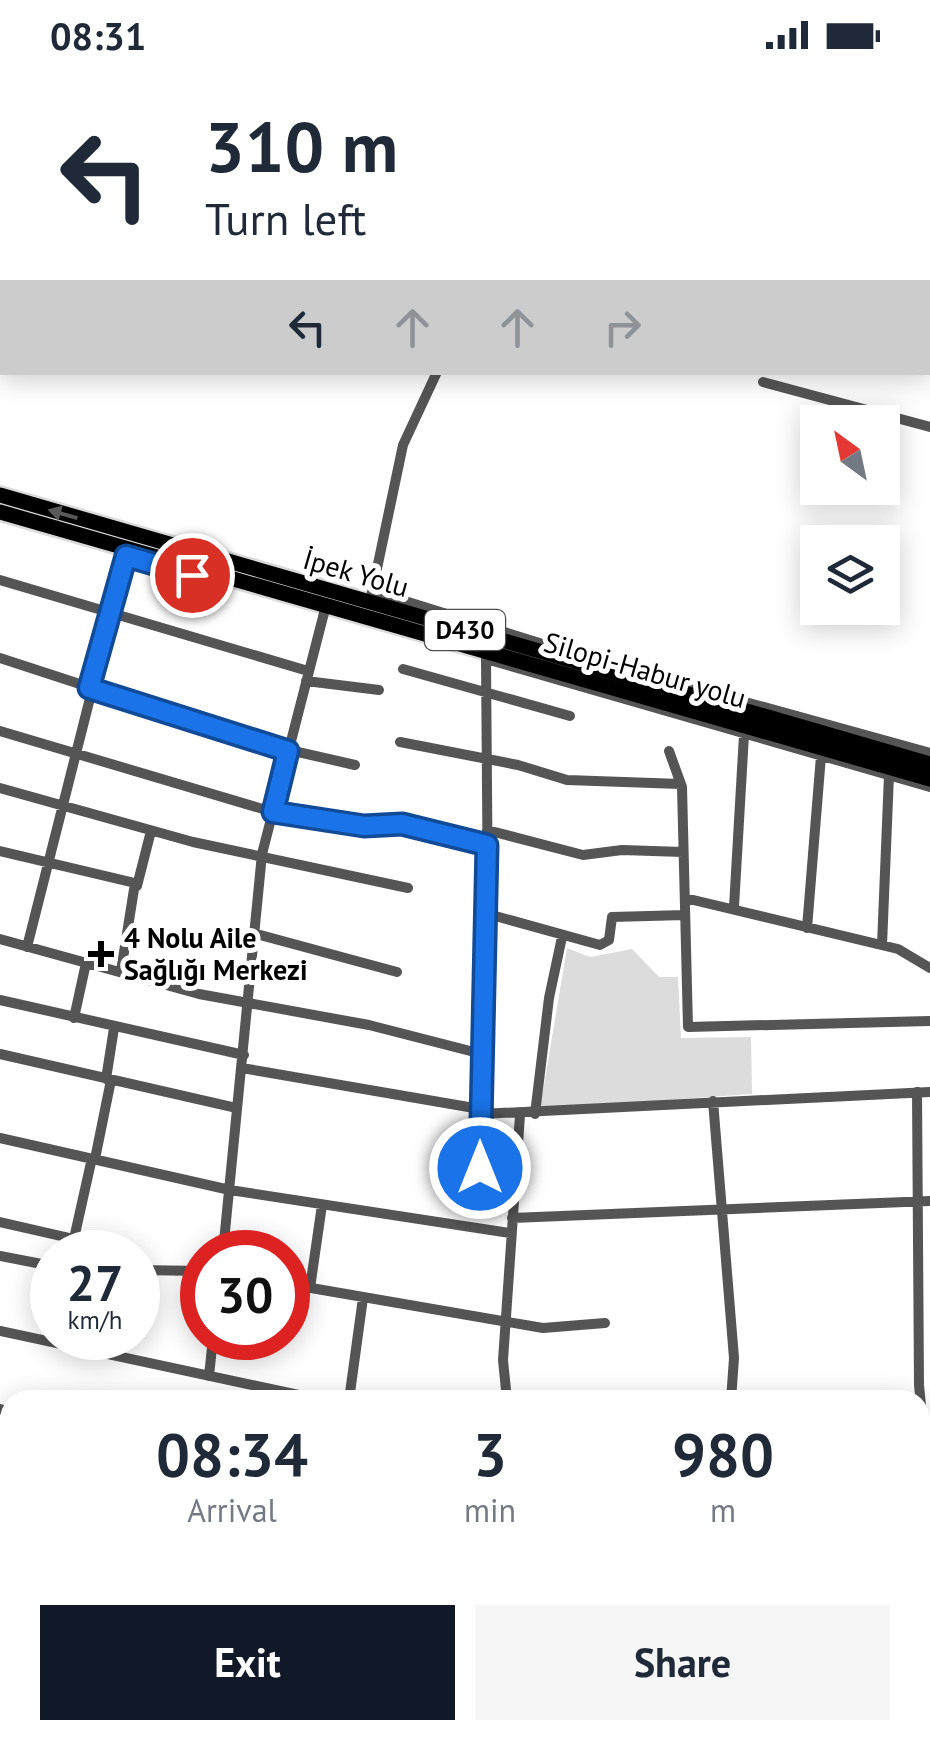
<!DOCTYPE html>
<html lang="en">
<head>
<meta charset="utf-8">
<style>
  body { margin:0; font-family:"PT Sans",sans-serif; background:#f6f6f7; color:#1f2937; height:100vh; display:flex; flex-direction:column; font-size:38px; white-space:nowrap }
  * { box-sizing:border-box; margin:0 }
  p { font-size:32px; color:#747a83 }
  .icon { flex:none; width:55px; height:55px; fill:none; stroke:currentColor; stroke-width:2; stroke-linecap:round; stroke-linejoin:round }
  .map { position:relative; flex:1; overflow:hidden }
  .drawer { position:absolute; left:0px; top:1320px; width:930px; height:350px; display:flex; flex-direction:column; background:#fff; border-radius:30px 30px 0 0; box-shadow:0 5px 25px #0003 }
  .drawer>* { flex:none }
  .hud { position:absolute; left:0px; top:0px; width:930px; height:305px; box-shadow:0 5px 25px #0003; background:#fff; color:#1f2937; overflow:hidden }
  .needle { width:65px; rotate:327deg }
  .fabs { position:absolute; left:800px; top:335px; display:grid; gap:20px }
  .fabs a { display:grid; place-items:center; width:100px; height:100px; border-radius:0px; background:#fff; box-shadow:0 5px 25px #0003; font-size:50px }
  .speed { position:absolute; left:30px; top:1160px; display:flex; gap:20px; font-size:50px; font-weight:700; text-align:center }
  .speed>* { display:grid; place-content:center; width:130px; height:130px; border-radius:50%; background:#fff; box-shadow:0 5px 25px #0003; line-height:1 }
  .speed small { font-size:25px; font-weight:400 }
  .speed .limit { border:15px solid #d22; background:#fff; color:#111 }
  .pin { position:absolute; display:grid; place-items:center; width:85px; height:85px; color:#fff; margin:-42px; border:5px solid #fff; border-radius:50%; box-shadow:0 2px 10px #0007 }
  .me { position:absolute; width:110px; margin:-55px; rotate:0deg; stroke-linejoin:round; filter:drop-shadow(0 0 8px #0008) }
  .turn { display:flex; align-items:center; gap:35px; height:210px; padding:0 40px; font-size:45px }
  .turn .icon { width:130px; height:130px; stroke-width:2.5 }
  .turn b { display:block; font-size:70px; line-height:85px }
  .lanes { display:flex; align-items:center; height:95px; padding:0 40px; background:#0003; justify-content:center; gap:50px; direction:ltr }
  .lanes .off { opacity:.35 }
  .eta { display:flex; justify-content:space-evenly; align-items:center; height:170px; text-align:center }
  .eta b { font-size:60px; font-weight:700; line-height:70px }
  .button { display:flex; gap:20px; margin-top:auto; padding:20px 40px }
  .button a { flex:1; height:115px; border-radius:0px; background:#111827; color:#fff; font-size:40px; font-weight:700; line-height:115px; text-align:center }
  .button a+a { background:#f6f6f7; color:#1f2937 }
  .status { display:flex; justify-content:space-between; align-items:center; height:70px; padding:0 50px; background:#fff; direction:ltr }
  .status svg { height:28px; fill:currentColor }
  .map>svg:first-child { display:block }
  .green { fill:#dcdcdc }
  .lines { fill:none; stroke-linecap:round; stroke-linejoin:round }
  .highway-casing { stroke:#dbdbdb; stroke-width:20 }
  .minor { stroke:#555; stroke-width:10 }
  .highway { stroke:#000; stroke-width:15 }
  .oneway { fill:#595959 }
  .route-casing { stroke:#114b97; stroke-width:25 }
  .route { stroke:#1a73e8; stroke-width:18 }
  .poi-dot { fill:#000; stroke:#fff; stroke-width:4 }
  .labels { text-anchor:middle; stroke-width:10; stroke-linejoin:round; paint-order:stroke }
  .shield { fill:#fff; stroke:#4c4c4c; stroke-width:2.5 }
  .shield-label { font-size:25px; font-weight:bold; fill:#000 }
  .street-label { font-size:28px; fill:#000; stroke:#fff }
  .poi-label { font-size:28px; font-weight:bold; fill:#000; stroke:#fff; text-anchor:start }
</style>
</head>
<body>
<div class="status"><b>08:31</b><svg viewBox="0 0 49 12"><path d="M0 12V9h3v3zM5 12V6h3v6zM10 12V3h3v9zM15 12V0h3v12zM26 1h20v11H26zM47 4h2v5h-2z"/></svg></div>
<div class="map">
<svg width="930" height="1670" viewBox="0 0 930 1670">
  <rect width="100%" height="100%" fill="#fff"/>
  <path class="green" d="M567,878L590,887L632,879L659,907H678L681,968L751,967L752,1024L540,1039Z"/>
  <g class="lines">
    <g class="highway-casing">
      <path id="highway" d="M0,425L930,694
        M0,442L930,709"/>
    </g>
    <path class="minor" d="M522,0L531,2
      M484,2L486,0
      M761,2V0
      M811,2V0
      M921,2V0
      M928,114H930
      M763,312L930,357
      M0,510L308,601
      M373,521L549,576
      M371,527L403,375L437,302
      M0,588L267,675L355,695
      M486,589L930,717
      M403,599L570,646
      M666,610L930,683
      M306,611L379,620
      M0,661L273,742L364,756L402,754L487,775
      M400,672L518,695L567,710L681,714
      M669,681L682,717L688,957L930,951
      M0,718L193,772L408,818
      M487,760L583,785L622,780L683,782
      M0,781L135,813L121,901
      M137,816L151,761
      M685,828L898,879L930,898
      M734,837L744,665
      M488,844L600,875L609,870L612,847L685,845
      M807,858L821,686
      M253,863L397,902
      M0,869L199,924L369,955L482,984
      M882,875L889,705
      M27,877L126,486
      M0,930L244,985
      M74,948L86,893
      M0,984L237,1038
      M242,998L480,1039
      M106,1009L114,958
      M917,1022L919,1315L925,1377
      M713,1031L734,1288L731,1330
      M480,1044L930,1022
      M535,1044L549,928L562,867
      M0,1068L230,1120L510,1163
      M95,1089L111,1010
      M480,1098L488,844L486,589
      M512,1148L930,1131
      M0,1152L74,1169
      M71,1182L92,1088
      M223,1182L262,784L324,543
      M0,1186L52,1196
      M138,1200L202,1201
      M288,1214L543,1258L605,1253
      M310,1218L322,1135
      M0,1261L308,1327L360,1330
      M209,1306L213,1268
      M349,1330L363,1228
      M507,1330L503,1290L520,1045
      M0,1339L10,1342
      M0,1378L10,1381
      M2,1445L10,1414
      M920,1549L930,1546
      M0,1635L10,1638
      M920,1648L930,1644
      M84,1660L124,1670
      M499,1660V1670
      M883,1660V1670
      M138,1670L140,1660
      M816,1670L849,1660"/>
    <use href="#highway" class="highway"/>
  </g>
  <defs><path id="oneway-solid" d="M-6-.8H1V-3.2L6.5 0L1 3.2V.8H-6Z" transform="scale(2.5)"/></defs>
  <use class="oneway" href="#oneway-solid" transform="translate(63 444) rotate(-164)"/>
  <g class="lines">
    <g class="route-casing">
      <path id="route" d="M192,505L126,486L89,618L288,681L273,742L364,756L402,754L487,775L480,1098"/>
    </g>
    <use href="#route" class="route"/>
  </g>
  <path class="poi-dot" d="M96 869h10v10h10v10h-10v10h-10v-10h-10v-10h10z"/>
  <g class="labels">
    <rect class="shield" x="425" y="540" width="80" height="40" rx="8"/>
    <g class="shield-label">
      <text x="465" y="569">D430</text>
    </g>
    <g class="street-label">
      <text transform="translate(356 503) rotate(16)" y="10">İpek Yolu</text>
      <text transform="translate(645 600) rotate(16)" y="10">Silopi-Habur yolu</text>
    </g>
    <g class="poi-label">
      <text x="124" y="878">4 Nolu Aile<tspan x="124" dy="32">Sağlığı Merkezi</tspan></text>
    </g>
  </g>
</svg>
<div class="fabs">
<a><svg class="needle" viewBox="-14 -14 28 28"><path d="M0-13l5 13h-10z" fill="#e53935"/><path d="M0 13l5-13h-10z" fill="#747a83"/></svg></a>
<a><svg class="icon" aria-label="layers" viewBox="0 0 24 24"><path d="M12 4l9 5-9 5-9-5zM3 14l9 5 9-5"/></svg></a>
</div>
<div class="speed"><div>27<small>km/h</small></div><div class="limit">30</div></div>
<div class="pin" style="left:192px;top:505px;background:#d93025"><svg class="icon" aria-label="arrive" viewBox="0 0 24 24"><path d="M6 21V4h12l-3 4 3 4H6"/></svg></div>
<svg class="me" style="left:480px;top:1098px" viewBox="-20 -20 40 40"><circle r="17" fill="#1a73e8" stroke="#fff" stroke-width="3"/><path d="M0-11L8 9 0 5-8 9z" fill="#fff"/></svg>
<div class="hud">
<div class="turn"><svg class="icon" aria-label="left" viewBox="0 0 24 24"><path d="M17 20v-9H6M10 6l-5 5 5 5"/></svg><div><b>310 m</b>Turn left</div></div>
<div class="lanes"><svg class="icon" aria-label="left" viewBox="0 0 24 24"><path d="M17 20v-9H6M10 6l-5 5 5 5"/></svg><svg class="icon off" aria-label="ahead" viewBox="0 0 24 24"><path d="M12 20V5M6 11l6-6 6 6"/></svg><svg class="icon off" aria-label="ahead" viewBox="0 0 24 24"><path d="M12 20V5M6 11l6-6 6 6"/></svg><svg class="icon off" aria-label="right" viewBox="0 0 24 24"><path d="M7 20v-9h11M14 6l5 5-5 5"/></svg></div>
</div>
<section class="drawer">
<div class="eta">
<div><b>08:34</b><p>Arrival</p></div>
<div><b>3</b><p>min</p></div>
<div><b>980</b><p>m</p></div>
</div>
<div class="button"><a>Exit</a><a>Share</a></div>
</section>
</div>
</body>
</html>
